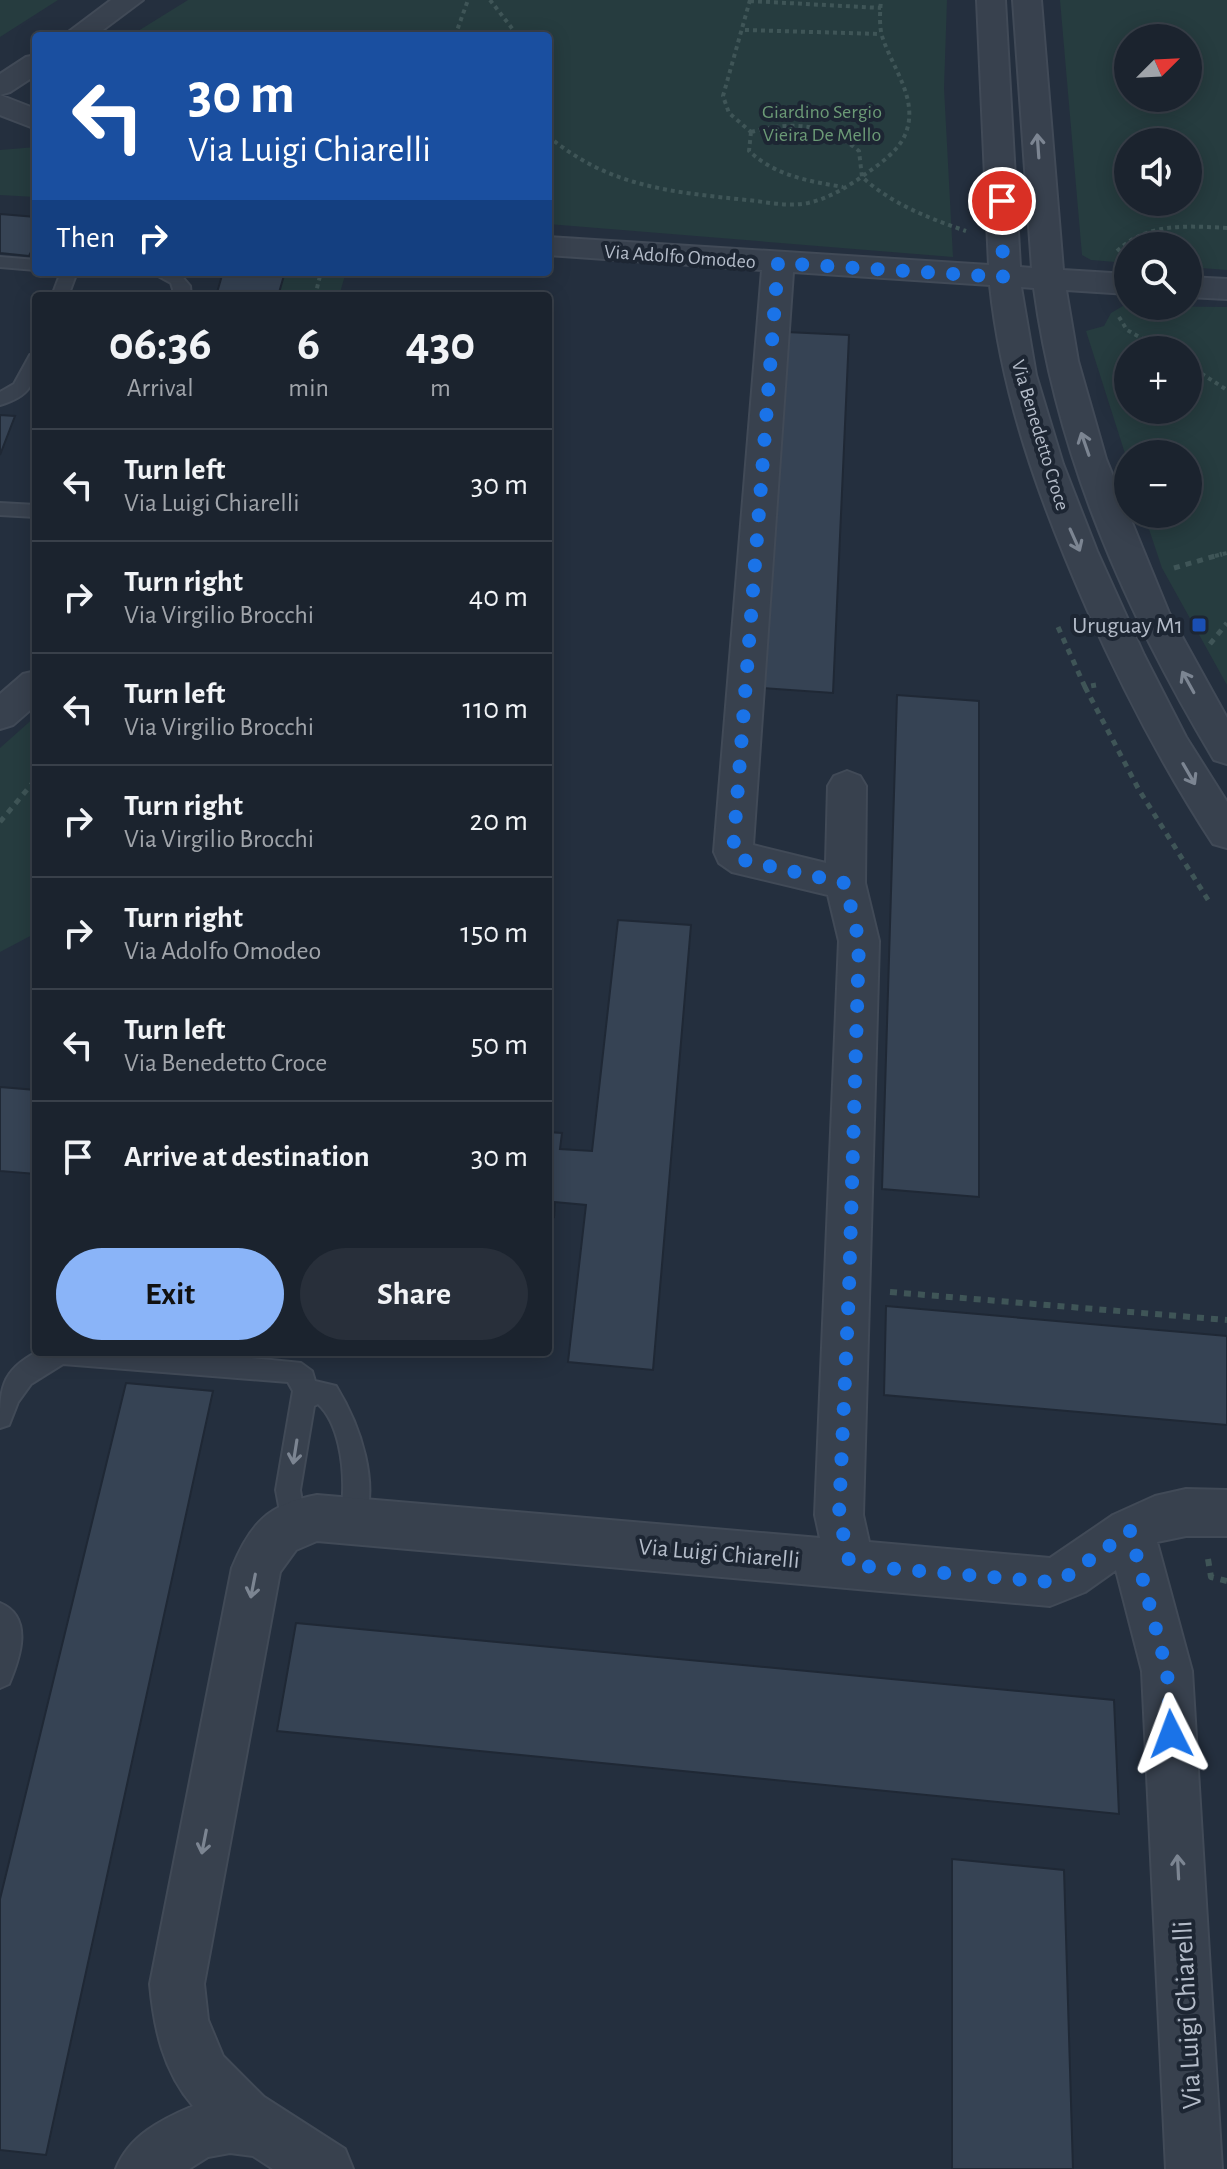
<!DOCTYPE html>
<html lang="en">
<head>
<meta charset="utf-8">
<style>
  body { margin:0; font-family:"Alegreya Sans",sans-serif; background:#282f3a; color:#f1f3f6; height:100vh; display:flex; flex-direction:column; font-size:30px; white-space:nowrap }
  * { box-sizing:border-box; margin:0 }
  p { font-size:26px; color:#a0a4aa }
  .icon { flex:none; width:44px; height:44px; fill:none; stroke:currentColor; stroke-width:2; stroke-linecap:round; stroke-linejoin:round }
  .map { position:relative; flex:1; overflow:hidden }
  .panel { position:absolute; left:32px; top:292px; width:520px; height:1064px; display:flex; flex-direction:column; background:#1b232e; border-radius:8px; box-shadow:0 4px 20px #0003,0 0 0 2px #39404a }
  .panel>* { flex:none }
  .banner { position:absolute; left:32px; top:32px; width:520px; height:244px; border-radius:8px; box-shadow:0 4px 20px #0003,0 0 0 2px #39404a; background:#1a4fa0; color:#fff; overflow:hidden }
  .needle { width:52px; rotate:66deg }
  .controls { position:absolute; left:1114px; top:24px; display:grid; gap:16px }
  .controls a { display:grid; place-items:center; width:88px; height:88px; border-radius:50%; background:#1b232e; box-shadow:0 4px 20px #0003,0 0 0 2px #39404a; font-size:40px }
  .pin { position:absolute; display:grid; place-items:center; width:68px; height:68px; color:#fff; margin:-34px; border:4px solid #fff; border-radius:50%; box-shadow:0 2px 8px #0007 }
  .me { position:absolute; width:88px; margin:-44px; rotate:357deg; stroke-linejoin:round; filter:drop-shadow(0 0 6px #0008) }
  .turn { display:flex; align-items:center; gap:28px; height:168px; padding:0 24px; font-size:36px }
  .turn .icon { width:104px; height:104px; stroke-width:2.5 }
  .turn b { display:block; font-size:56px; line-height:68px }
  .then { display:flex; align-items:center; height:76px; padding:0 24px; background:#0003; gap:16px; font-size:30px }
  .eta { display:flex; justify-content:space-evenly; align-items:center; height:136px; text-align:center }
  .eta b { font-size:48px; font-weight:700; line-height:56px }
  .button { display:flex; gap:16px; margin-top:auto; padding:16px 24px }
  .button a { flex:1; height:92px; border-radius:48px; background:#8ab4f8; color:#111; font-size:32px; font-weight:700; line-height:92px; text-align:center }
  .button a+a { background:#282f3a; color:#f1f3f6 }
  ul { padding:0; list-style:none }
  li { display:flex; align-items:center; gap:24px; height:112px; padding:0 24px; border-top:2px solid #39404a }
  li div { flex:1 }
  li b { display:block; font-size:30px }
  li em { font-style:normal }
  .map>svg:first-child { display:block }
  .green { fill:#263c3f; fill-rule:evenodd }
  .building { fill:#364354; stroke:#1f2835; stroke-width:2 }
  .lines { fill:none; stroke-linecap:round; stroke-linejoin:round }
  .service-casing { stroke:#414a57; stroke-width:4 }
  .minor-casing { stroke:#414a57; stroke-width:4 }
  .path-far2 { stroke:#3f5557; stroke-width:4; stroke-dasharray:4 4; stroke-linecap:butt }
  .path-far1 { stroke:#3f5557; stroke-width:5; stroke-dasharray:6 6; stroke-linecap:butt }
  .path { stroke:#3f5557; stroke-width:6; stroke-dasharray:7 7; stroke-linecap:butt }
  .service { fill:#38414e; fill-rule:evenodd }
  .minor { fill:#38414e; fill-rule:evenodd }
  .oneway { stroke:#7c8592 }
  .route { stroke:#1a73e8; stroke-width:14; stroke-dasharray:0 25.2 }
  .transit-dot { fill:#1a4fb4; stroke:#1d2633; stroke-width:3 }
  .labels { text-anchor:middle; stroke-width:8; stroke-linejoin:round; paint-order:stroke }
  .far-park-label { font-size:20px; fill:#6b9a76; stroke:#1d2633 }
  .far-street-label { font-size:20px; fill:#b4bcc9; stroke:#1d2633 }
  .poi-label { font-size:24px; fill:#b4bcc9; stroke:#1d2633; text-anchor:end }
  .street-label { font-size:24px; fill:#b4bcc9; stroke:#1d2633 }
  .near-street-label { font-size:28px; fill:#b4bcc9; stroke:#1d2633 }
</style>
</head>
<body>
<div class="map">
<svg width="1227" height="2169" viewBox="0 0 1227 2169">
  <rect width="100%" height="100%" fill="#242f3e"/>
  <path class="green" d="M0,0H58L0,37Z
    M188,0H947L944,88L953,257L548,224V36H130Z
    M1060,0H1227V270L1188,267V246H1128V263L1091,260L1082,255ZM1128,38H1188V98H1128ZM1188,142V202H1128V142Z
    M36,147V197L0,195V150Z
    M285,272H346L339,296H278Z
    M1128,303V306L1227,307V685L1162,568L1144,514H1188V454H1128V463L1086,331L1104,326L1111,313ZM1188,350V410H1128V350Z
    M36,716V933L0,952V748Z"/>
  <path class="building" d="M0,214L36,217V250H32L29,256L0,253Z
    M223,272H285L278,296H216Z
    M786,332L849,335L833,693L761,688Z
    M0,415L15,416L0,455Z
    M897,695L979,701V1197L882,1189Z
    M618,920L691,925L653,1370L568,1362L586,1205L555,1202L554,1217L548,1216V1132L562,1133L560,1149L592,1151Z
    M0,1087L36,1090V1174L0,1171Z
    M886,1306L1227,1336V1425L884,1395Z
    M126,1383L213,1391L46,2155L0,2150V1899Z
    M296,1623L1114,1700L1119,1814L277,1731Z
    M952,1859L1064,1870L1073,2169H952Z"/>
  <g class="lines">
    <g class="service-casing">
      <path id="service" d="M0,257L36,260V270L0,267Z
        M61,272H77L68,296H52Z
        M151,272L179,273L190,286L191,296H175L171,283Z
        M36,354C36,384 30,396 0,405V392L14,384L30,355Z
        M0,503L36,505V517L0,515Z
        M37,1352H192L301,1363L312,1371L315,1381L336,1386C360,1425 381,1484 362,1530L353,1533L344,1530C339,1518 343,1505 343,1493C344,1465 339,1423 318,1404L314,1406L300,1490L306,1524L302,1533L293,1536L284,1533L276,1490L293,1391L288,1382L63,1364L31,1384L18,1402L9,1425L0,1428C0,1390 0,1371 37,1352Z
        M0,1603C34,1617 20,1658 9,1684L0,1688Z"/>
    </g>
    <g class="minor-casing">
      <path id="minor" d="M111,0H143L95,36H63Z
        M977,0H1005L1020,267L1032,268L1013,0H1041L1063,270L1128,274V294L1066,290L1078,361L1106,459L1169,613L1227,718V764L1214,760C1126,613 1057,458 1034,288L1021,287L1036,375L1063,464L1097,551L1144,655L1186,737L1227,802V848L1213,844C1164,769 1123,690 1087,609C1041,504 1002,399 990,285L793,272L753,845L826,863L828,786L834,776L847,771L860,776L866,786L865,883L879,941L863,1515L869,1542L1050,1558L1113,1515L1155,1496L1186,1489L1227,1490V1536H1186L1157,1542L1192,1671L1222,2169H1166L1142,1671L1116,1570L1085,1592L1050,1606L317,1541L296,1550L280,1572L204,1984L208,2020L223,2056L264,2097L345,2149L353,2169H273L253,2156L230,2153L208,2157L189,2169H116C129,2136 160,2120 193,2106C163,2071 154,2028 150,1984L232,1568C250,1524 268,1504 317,1495L820,1538L815,1515L839,941L828,895L732,872L719,863L714,852L762,270L548,255V237L989,265Z
        M36,55V75L10,92L0,95V74L26,57Z
        M0,95L36,109V129L0,115Z
        M1188,277L1227,279V299L1188,297Z
        M36,671V705L13,725L0,729V694L23,674Z"/>
    </g>
    <path class="path-far2" d="M490,0L518,36
      M750,0L723,96L729,113L751,132
      M750,1L881,8
      M745,30L881,34
      M455,36L468,0
      M751,132C792,121 825,123 859,151L862,177C892,204 928,218 966,231
      M751,132L749,151C776,176 808,181 843,187
      M548,136C609,187 671,192 747,200C767,202 787,207 808,203C830,198 849,186 867,173C881,163 898,151 905,135C920,100 892,68 882,36C879,25 880,12 881,0
      M1117,251C1148,222 1187,226 1227,228
      M315,296L321,272
      M1119,317L1127,330L1162,350
      M1188,365L1227,390
      M1215,556L1227,553"/>
    <path class="path-far1" d="M1174,568L1222,554
      M1058,627L1085,687L1096,685
      M1210,644L1227,623
      M1085,687L1139,790L1210,903
      M0,822L36,779"/>
    <path class="path" d="M890,1292L1227,1320
      M1208,1559L1211,1577L1227,1581"/>
    <use href="#service" class="service"/>
    <use href="#minor" class="minor"/>
  </g>
  <defs><path id="oneway-shaft" d="M-6 0H5M1.5-3L5.5 0L1.5 3" fill="none" stroke-width="1.6" stroke-linecap="round" stroke-linejoin="round" transform="scale(2)"/></defs>
  <g class="oneway">
    <use href="#oneway-shaft" transform="translate(1038 146) rotate(-94)"/>
    <use href="#oneway-shaft" transform="translate(1085 444) rotate(-109)"/>
    <use href="#oneway-shaft" transform="translate(1075 540) rotate(66)"/>
    <use href="#oneway-shaft" transform="translate(1188 682) rotate(-119)"/>
    <use href="#oneway-shaft" transform="translate(1189 774) rotate(60)"/>
    <use href="#oneway-shaft" transform="translate(295 1452) rotate(99)"/>
    <use href="#oneway-shaft" transform="translate(253 1586) rotate(101)"/>
    <use href="#oneway-shaft" transform="translate(204 1842) rotate(101)"/>
    <use href="#oneway-shaft" transform="translate(1178 1867) rotate(-93)"/>
  </g>
  <g class="lines">
    <path class="route" d="M1002,201L1003,277L778,263L733,852L746,861L845,883L859,941L849,1289L839,1515L850,1565L1050,1582L1067,1576L1130,1531L1167,1671L1171,1734"/>
  </g>
  <rect class="transit-dot" x="1191" y="617" width="16" height="16" rx="4"/>
  <g class="labels">
    <g class="far-park-label">
      <text x="822" y="118">Giardino Sergio<tspan x="822" dy="23">Vieira De Mello</tspan></text>
    </g>
    <g class="far-street-label">
      <text transform="translate(680 256) rotate(4)" y="7">Via Adolfo Omodeo</text>
      <text transform="translate(1041 435) rotate(73)" y="7">Via Benedetto Croce</text>
    </g>
    <g class="poi-label">
      <text x="1183" y="633">Uruguay M1</text>
    </g>
    <g class="street-label">
      <text transform="translate(719 1553) rotate(5)" y="8">Via Luigi Chiarelli</text>
    </g>
    <g class="near-street-label">
      <text transform="translate(1186 2015) rotate(-93)" y="10">Via Luigi Chiarelli</text>
    </g>
  </g>
</svg>
<div class="controls">
<a><svg class="needle" viewBox="-14 -14 28 28"><path d="M0-13l5 13h-10z" fill="#e53935"/><path d="M0 13l5-13h-10z" fill="#a0a4aa"/></svg></a>
<a><svg class="icon" aria-label="sound" viewBox="0 0 24 24"><path d="M4 9h4l5-4v14l-5-4H4zM17 9q2 3 0 6"/></svg></a>
<a><svg class="icon" aria-label="search" viewBox="0 0 24 24"><circle cx="10" cy="10" r="6"/><path d="M15 15l6 6"/></svg></a>
<a>+</a>
<a>−</a>
</div>
<div class="pin" style="left:1002px;top:201px;background:#d93025"><svg class="icon" aria-label="arrive" viewBox="0 0 24 24"><path d="M6 21V4h12l-3 4 3 4H6"/></svg></div>
<svg class="me" style="left:1171px;top:1734px" viewBox="-20 -20 40 40"><path d="M0-17L14 15 0 8-14 15z" fill="#1a73e8" stroke="#fff" stroke-width="4"/></svg>
<div class="banner">
<div class="turn"><svg class="icon" aria-label="left" viewBox="0 0 24 24"><path d="M17 20v-9H6M10 6l-5 5 5 5"/></svg><div><b>30 m</b>Via Luigi Chiarelli</div></div>
<div class="then">Then<svg class="icon" aria-label="right" viewBox="0 0 24 24"><path d="M7 20v-9h11M14 6l5 5-5 5"/></svg></div>
</div>
<section class="panel">
<div class="eta">
<div><b>06:36</b><p>Arrival</p></div>
<div><b>6</b><p>min</p></div>
<div><b>430</b><p>m</p></div>
</div>
<ul>
<li><svg class="icon" aria-label="left" viewBox="0 0 24 24"><path d="M17 20v-9H6M10 6l-5 5 5 5"/></svg><div><b>Turn left</b><p>Via Luigi Chiarelli</p></div><em>30 m</em></li>
<li><svg class="icon" aria-label="right" viewBox="0 0 24 24"><path d="M7 20v-9h11M14 6l5 5-5 5"/></svg><div><b>Turn right</b><p>Via Virgilio Brocchi</p></div><em>40 m</em></li>
<li><svg class="icon" aria-label="left" viewBox="0 0 24 24"><path d="M17 20v-9H6M10 6l-5 5 5 5"/></svg><div><b>Turn left</b><p>Via Virgilio Brocchi</p></div><em>110 m</em></li>
<li><svg class="icon" aria-label="right" viewBox="0 0 24 24"><path d="M7 20v-9h11M14 6l5 5-5 5"/></svg><div><b>Turn right</b><p>Via Virgilio Brocchi</p></div><em>20 m</em></li>
<li><svg class="icon" aria-label="right" viewBox="0 0 24 24"><path d="M7 20v-9h11M14 6l5 5-5 5"/></svg><div><b>Turn right</b><p>Via Adolfo Omodeo</p></div><em>150 m</em></li>
<li><svg class="icon" aria-label="left" viewBox="0 0 24 24"><path d="M17 20v-9H6M10 6l-5 5 5 5"/></svg><div><b>Turn left</b><p>Via Benedetto Croce</p></div><em>50 m</em></li>
<li><svg class="icon" aria-label="arrive" viewBox="0 0 24 24"><path d="M6 21V4h12l-3 4 3 4H6"/></svg><div><b>Arrive at destination</b></div><em>30 m</em></li>
</ul>
<div class="button"><a>Exit</a><a>Share</a></div>
</section>
</div>
</body>
</html>
